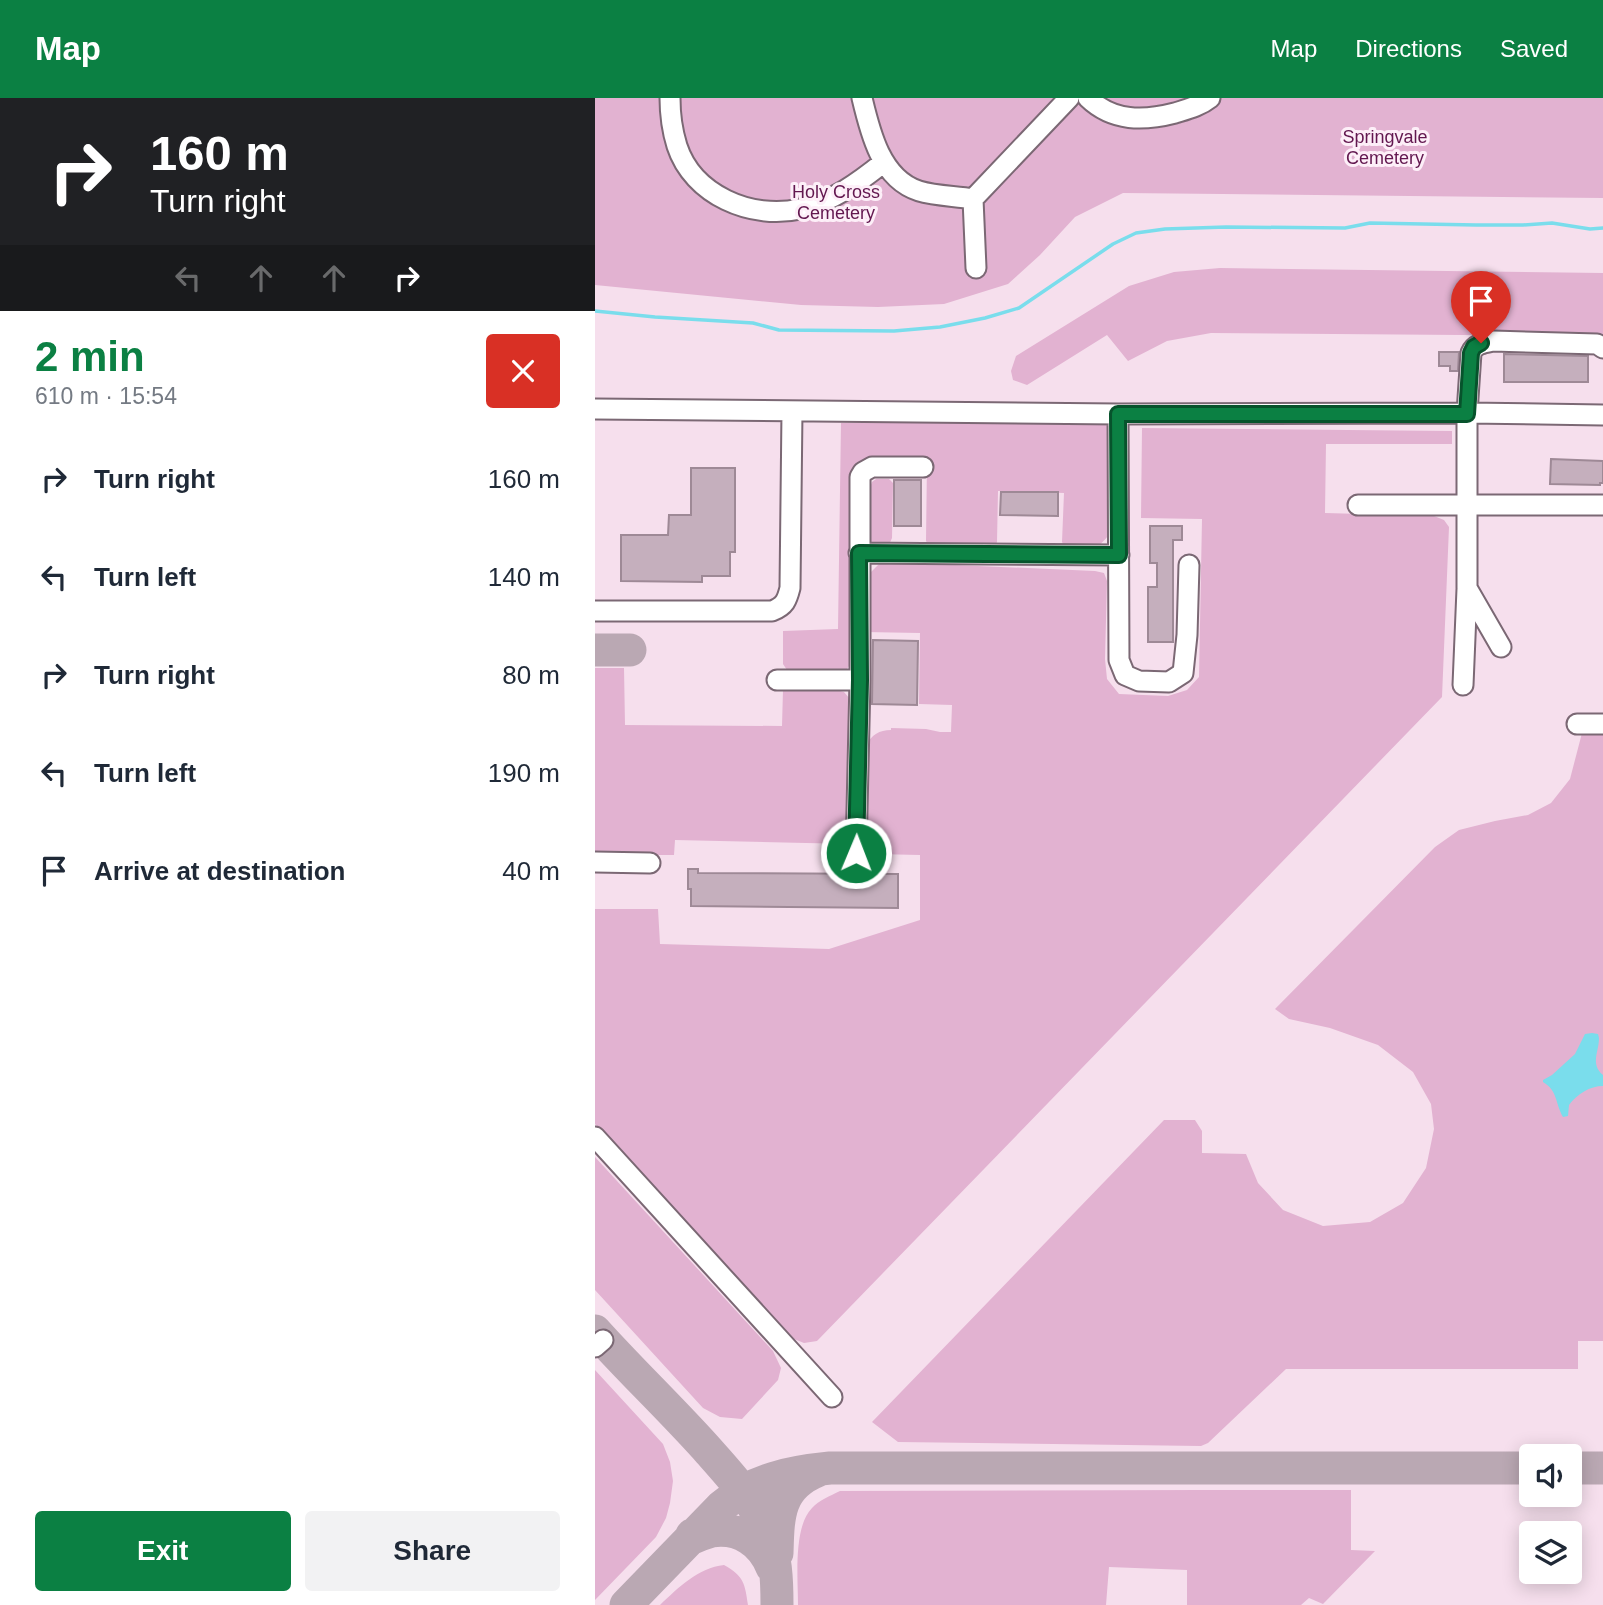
<!DOCTYPE html>
<html lang="en">
<head>
<meta charset="utf-8">
<style>
  body { margin:0; font-family:Arial,sans-serif; background:#f2f2f3; color:#1f2937; height:100vh; display:flex; flex-direction:column; font-size:26px; white-space:nowrap }
  * { box-sizing:border-box; margin:0 }
  p { font-size:23px; color:#747a83 }
  .icon { flex:none; width:38px; height:38px; fill:none; stroke:currentColor; stroke-width:2; stroke-linecap:round; stroke-linejoin:round }
  .map { position:relative; flex:1; overflow:hidden }
  .details { display:flex; flex-direction:column; background:#fff; width:595px }
  .details>* { flex:none }
  .top-card { background:#202124; color:#fff; overflow:hidden }
  .fabs { position:absolute; left:924px; top:1346px; display:grid; gap:14px }
  .fabs a { display:grid; place-items:center; width:63px; height:63px; border-radius:7px; background:#fff; box-shadow:0 4px 18px #0003; font-size:35px }
  .pin { position:absolute; display:grid; place-items:center; width:60px; height:60px; color:#fff; margin:-72px -30px; border-radius:50% 50% 50% 0; rotate:-45deg; box-shadow:0 0 7px #0007 }
  .pin .icon { rotate:45deg }
  .me { position:absolute; width:77px; margin:-38px; rotate:1deg; stroke-linejoin:round; filter:drop-shadow(0 0 5px #0008) }
  .turn { display:flex; align-items:center; gap:24px; height:147px; padding:0 35px; font-size:32px }
  .turn .icon { width:91px; height:91px; stroke-width:2.5 }
  .turn b { display:block; font-size:49px; line-height:60px }
  .lanes { display:flex; align-items:center; height:66px; padding:0 35px; background:#0003; justify-content:center; gap:35px; direction:ltr }
  .lanes .off { opacity:.35 }
  .round { display:grid; place-items:center; flex:none; width:74px; height:74px; border-radius:7px; background:#f2f2f3 }
  .overview { display:flex; align-items:center; justify-content:space-between; height:119px; padding:0 35px }
  h1 { font-size:42px; font-weight:800; line-height:52px; color:#0b8043 }
  .primary-button { display:flex; gap:14px; margin-top:auto; padding:14px 35px }
  .primary-button a { flex:1; height:80px; border-radius:7px; background:#0b8043; color:#fff; font-size:28px; font-weight:800; line-height:80px; text-align:center }
  .primary-button a+a { background:#f2f2f3; color:#1f2937 }
  ul { padding:0; list-style:none }
  li { display:flex; align-items:center; gap:21px; height:98px; padding:0 35px }
  li div { flex:1 }
  li b { display:block; font-size:26px }
  li em { font-style:normal }
  header { display:flex; align-items:center; gap:42px; box-sizing:border-box; height:98px; padding:0 35px; background:#0b8043; color:#fff }
  header strong { font-size:33px }
  nav { display:flex; gap:38px; margin-inline-start:auto; font-size:24px }
  main { display:flex; flex:1; min-height:0 }
  .map>svg:first-child { display:block }
  .green { fill:#e2b2d1 }
  .water { fill:#7addec }
  .lines { fill:none; stroke-linecap:round; stroke-linejoin:round }
  .stream { stroke:#7addec; stroke-width:3.5 }
  .taxiway { stroke:#baa8b3; stroke-width:33 }
  .building { fill:#c5afbd; stroke:#9e8996; stroke-width:2 }
  .minor-casing { stroke:#7b6874; stroke-width:23 }
  .minor { stroke:#fff; stroke-width:19 }
  .route-casing { stroke:#07532c; stroke-width:18 }
  .route { stroke:#0b8043; stroke-width:12 }
  .labels { text-anchor:middle; stroke-width:6; stroke-linejoin:round; paint-order:stroke }
  .park-label { font-size:18px; fill:#62174f; stroke:#fdeff8 }
</style>
</head>
<body>
<header>
<strong>Map</strong>
<nav><a>Map</a><a>Directions</a><a>Saved</a></nav>
</header>
<main>
<section class="details">
<div class="top-card">
<div class="turn"><svg class="icon" aria-label="right" viewBox="0 0 24 24"><path d="M7 20v-9h11M14 6l5 5-5 5"/></svg><div><b>160 m</b>Turn right</div></div>
<div class="lanes"><svg class="icon off" aria-label="left" viewBox="0 0 24 24"><path d="M17 20v-9H6M10 6l-5 5 5 5"/></svg><svg class="icon off" aria-label="ahead" viewBox="0 0 24 24"><path d="M12 20V5M6 11l6-6 6 6"/></svg><svg class="icon off" aria-label="ahead" viewBox="0 0 24 24"><path d="M12 20V5M6 11l6-6 6 6"/></svg><svg class="icon" aria-label="right" viewBox="0 0 24 24"><path d="M7 20v-9h11M14 6l5 5-5 5"/></svg></div>
</div>
<div class="overview"><div><h1>2 min</h1><p>610 m · 15:54</p></div><a class="round" style="background:#d93025;color:#fff"><svg class="icon" aria-label="close" viewBox="0 0 24 24"><path d="M6 6l12 12M18 6L6 18"/></svg></a></div>
<ul>
<li><svg class="icon" aria-label="right" viewBox="0 0 24 24"><path d="M7 20v-9h11M14 6l5 5-5 5"/></svg><div><b>Turn right</b></div><em>160 m</em></li>
<li><svg class="icon" aria-label="left" viewBox="0 0 24 24"><path d="M17 20v-9H6M10 6l-5 5 5 5"/></svg><div><b>Turn left</b></div><em>140 m</em></li>
<li><svg class="icon" aria-label="right" viewBox="0 0 24 24"><path d="M7 20v-9h11M14 6l5 5-5 5"/></svg><div><b>Turn right</b></div><em>80 m</em></li>
<li><svg class="icon" aria-label="left" viewBox="0 0 24 24"><path d="M17 20v-9H6M10 6l-5 5 5 5"/></svg><div><b>Turn left</b></div><em>190 m</em></li>
<li><svg class="icon" aria-label="arrive" viewBox="0 0 24 24"><path d="M6 21V4h12l-3 4 3 4H6"/></svg><div><b>Arrive at destination</b></div><em>40 m</em></li>
</ul>
<div class="primary-button"><a>Exit</a><a>Share</a></div>
</section>
<div class="map">
<svg width="1008" height="1507" viewBox="0 0 1008 1507">
  <rect width="100%" height="100%" fill="#f6dfed"/>
  <path class="green" d="M0,0H1008V100L528,95L480,119L445,157L413,186L349,206L283,209L206,207L0,187Z
    M625,170L1008,175V238L616,235L572,243L533,263L512,237L432,287L418,282L416,273L421,258L534,188L579,174Z
    M506,323L514,326V437C498,456 494,452 471,450L467,444L469,395L403,393L402,444L400,449H335L331,443L332,364L266,368L256,565L252,571L247,575H199L192,572L188,566V533L243,531L246,325Z
    M547,330L857,333V346H731L730,415L839,418L849,422L854,429L847,599L222,1243L209,1245L194,1239L0,1026V811H63L65,846L234,851L325,822V757L280,756L270,751L271,647C277,637 284,632 296,632V630L331,631L345,634H356L357,607L324,606L325,535L269,534L274,476L284,466L290,464L500,473L509,475L512,483L510,561L512,581L524,596L573,598L592,592L604,579L607,421L546,420Z
    M281,381H294L298,385L297,440L293,449H277L274,441L275,389L277,384Z
    M0,570H29L30,627L187,628L188,592H241L249,594L255,601V746L80,742L79,757H0Z
    M987,635L1008,636V1243H983V1271H691L613,1345L606,1348L303,1344L277,1324L569,1022H600L607,1033V1055L651,1056L663,1085L688,1112L728,1128L775,1124L808,1105L831,1070L839,1031L836,1006L818,974L783,947L735,930L694,921L680,911L840,749L864,732L900,723L933,717L956,705L975,681Z
    M0,1059L178,1253L186,1270L183,1282L147,1321L125,1319L108,1310L0,1192Z
    M0,1272L68,1346L75,1364L78,1383L75,1405L71,1420L61,1439L0,1502Z
    M606,1392H756V1452L780,1453L728,1506L714,1500L706,1507H592V1472L514,1469L511,1507H203C203,1481 198,1429 217,1410C224,1402 235,1398 245,1393Z
    M129,1467C149,1478 150,1486 153,1507H65C84,1489 103,1470 129,1467Z"/>
  <path class="water" d="M997,935L1003,936L1004,940C1004,954 995,966 1008,977V988C995,988 982,996 974,1007L973,1018L968,1019C960,1005 963,993 948,984V982L957,977L980,956L990,936Z"/>
  <g class="lines">
    <path class="stream" d="M0,213L60,219L158,225L184,232L299,233L345,229L390,220L424,210L518,146L541,135L570,131L631,129L750,130L775,125L881,127H928L957,125L995,131L1008,130"/>
    <path class="taxiway" d="M0,552H35
      M0,1233C36,1273 75,1310 111,1350C134,1376 158,1401 171,1433C181,1456 182,1482 182,1507
      M975,1370H1008
      M97,1437L95,1441C102,1438 110,1435 117,1433C145,1429 167,1444 177,1469
      M182,1455C183,1418 183,1389 222,1373
      M31,1507L127,1408C159,1381 195,1374 235,1370H936"/>
  </g>
  <path class="building" d="M844,254H864L863,273H855V268H844Z
    M909,256L993,258V284H909Z
    M956,361L1008,363V385H1005V387L955,386Z
    M96,370H140V454H135V478H107V484L26,483V437H73L74,417H96Z
    M299,382H326V428H299Z
    M406,394H463V418L405,417Z
    M555,428H587V442H578V544H553V489H562V465H555Z
    M278,542L323,543L322,607L277,606Z
    M93,771H103V775L303,776V810L96,808V791H93Z"/>
  <g class="lines">
    <g class="minor-casing">
      <path id="minor" d="M75,0C75,16 77,32 82,48C98,97 156,122 205,111C237,104 264,84 289,64
        M267,0C275,34 286,81 324,93C341,98 360,98 378,101L474,0
        M493,0C518,24 549,23 580,15C593,11 605,8 615,0
        M378,101L381,170
        M0,311L523,316L872,315L1008,317
        M523,316L524,562L530,577L544,583L574,584L588,575L592,537L594,467
        M763,407H1008
        M264,455L524,457
        M0,513H177C190,508 192,502 195,490L197,313
        M906,549L872,490V315L876,255C880,246 888,245 898,243L1002,246L1008,250
        M182,582H265
        M868,587L872,491
        M982,626H1008
        M261,755L265,582V379L268,374L277,369H328
        M0,764L55,765
        M0,1039L237,1299
        M0,1249L8,1242"/>
    </g>
    <use href="#minor" class="minor"/>
  </g>
  <g class="lines">
    <g class="route-casing">
      <path id="route" d="M261,755L265,582L264,455L524,457L523,316H872L876,255L879,249L886,245"/>
    </g>
    <use href="#route" class="route"/>
  </g>
  <g class="labels">
    <g class="park-label">
      <text x="790" y="45">Springvale<tspan x="790" dy="21">Cemetery</tspan></text>
      <text x="241" y="100">Holy Cross<tspan x="241" dy="21">Cemetery</tspan></text>
    </g>
  </g>
</svg>
<div class="fabs">
<a><svg class="icon" aria-label="sound" viewBox="0 0 24 24"><path d="M4 9h4l5-4v14l-5-4H4zM17 9q2 3 0 6"/></svg></a>
<a><svg class="icon" aria-label="layers" viewBox="0 0 24 24"><path d="M12 4l9 5-9 5-9-5zM3 14l9 5 9-5"/></svg></a>
</div>
<div class="pin" style="left:886px;top:245px;background:#d93025"><svg class="icon" aria-label="arrive" viewBox="0 0 24 24"><path d="M6 21V4h12l-3 4 3 4H6"/></svg></div>
<svg class="me" style="left:261px;top:755px" viewBox="-20 -20 40 40"><circle r="17" fill="#0b8043" stroke="#fff" stroke-width="3"/><path d="M0-11L8 9 0 5-8 9z" fill="#fff"/></svg>
</div>
</main>
</body>
</html>
